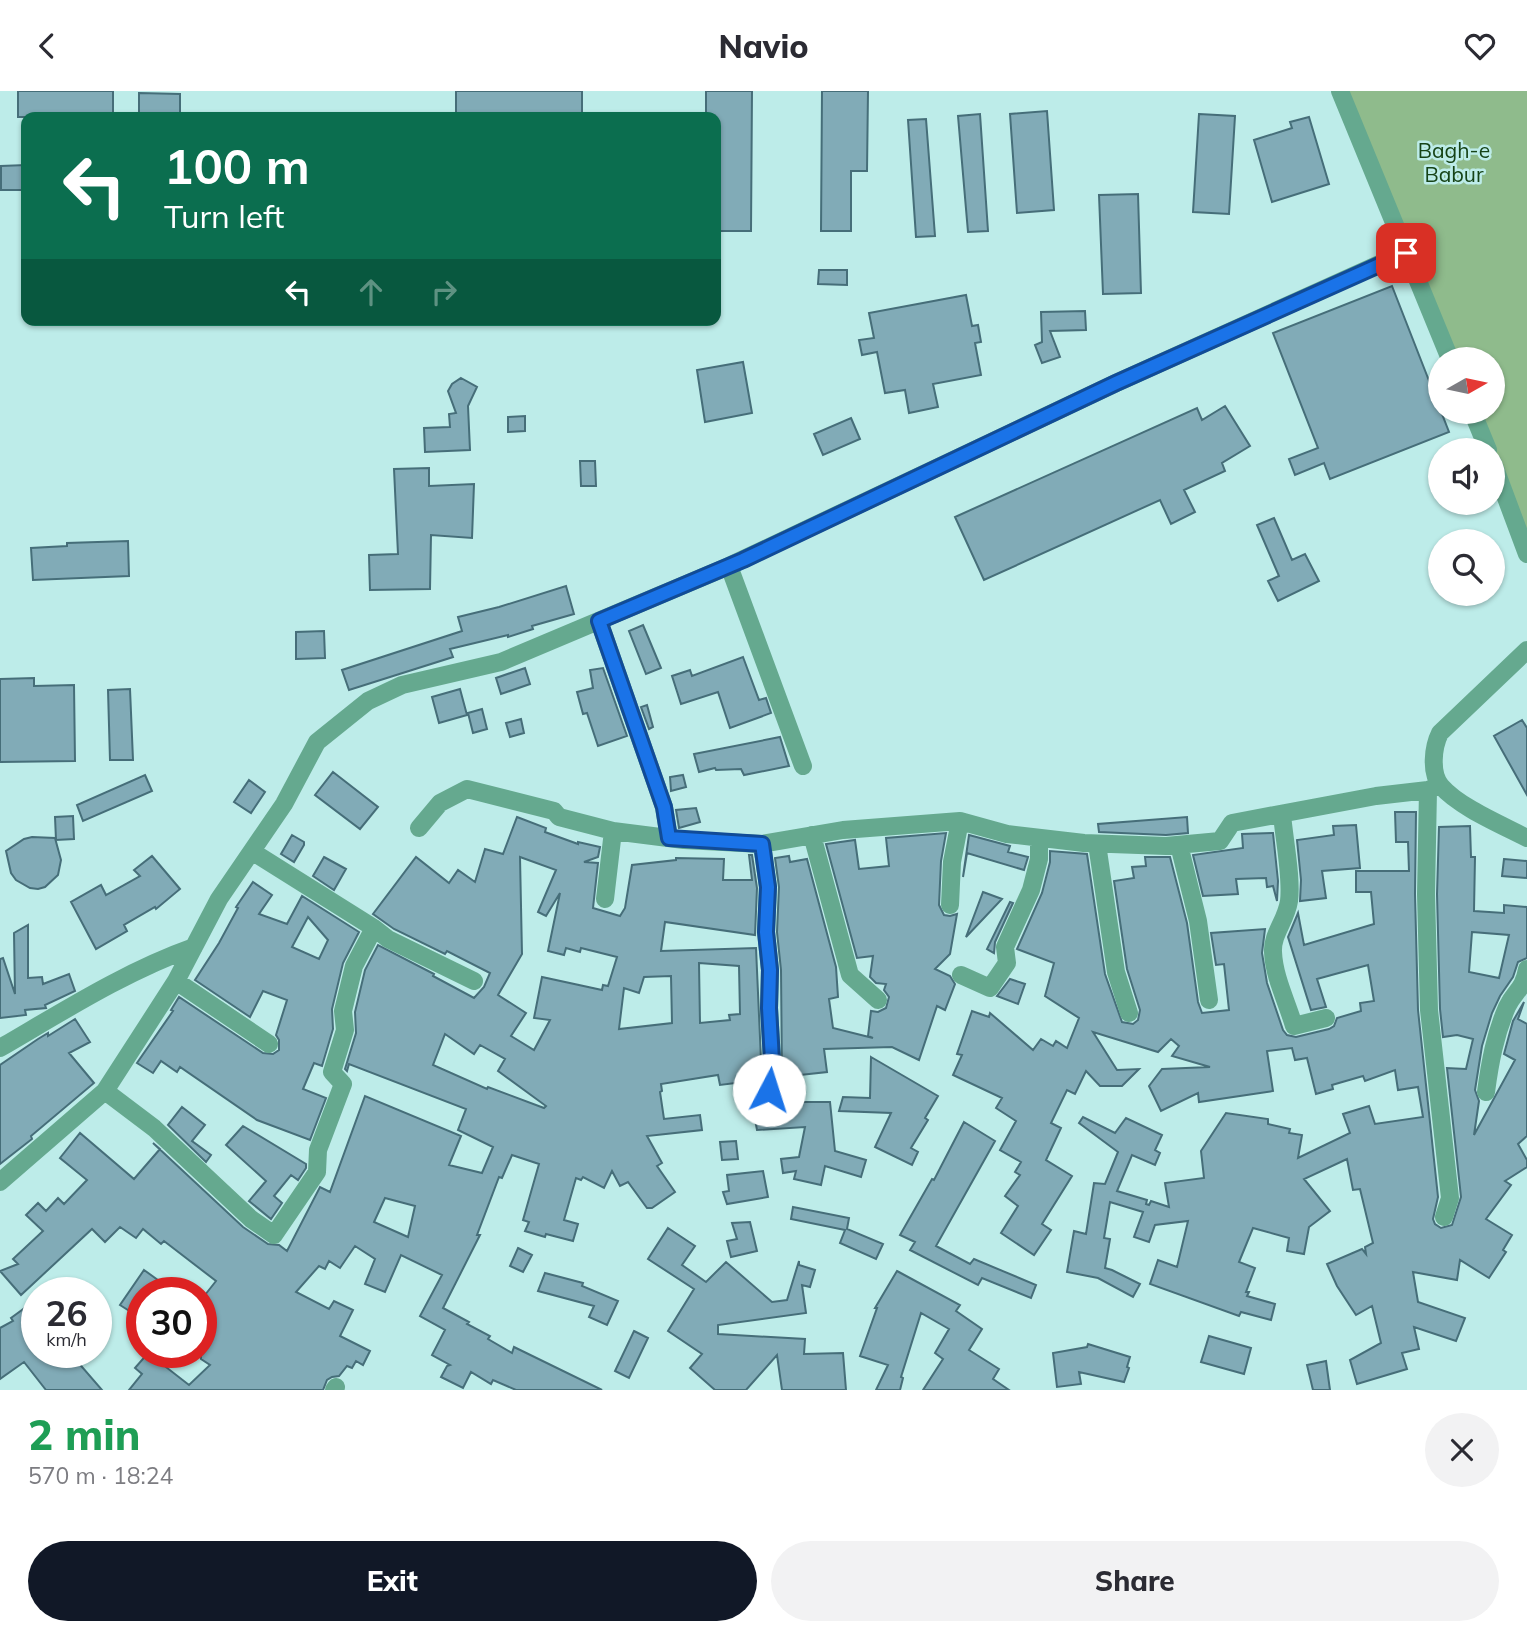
<!DOCTYPE html>
<html lang="en">
<head>
<meta charset="utf-8">
<style>
  body { margin:0; font-family:Mulish,sans-serif; background:#f2f2f3; color:#2b2b33; height:100vh; display:flex; flex-direction:column; font-size:26px; white-space:nowrap }
  * { box-sizing:border-box; margin:0 }
  p { font-size:23px; color:#7c7c81 }
  .icon { flex:none; width:38px; height:38px; fill:none; stroke:currentColor; stroke-width:2; stroke-linecap:round; stroke-linejoin:round }
  .map { position:relative; height:1299px; overflow:hidden }
  .panel { display:flex; flex-direction:column; background:#fff; flex:1 }
  .panel>* { flex:none }
  .hud { position:absolute; left:21px; top:21px; width:700px; height:214px; border-radius:14px; box-shadow:0 2px 5px #0004; background:#0b6e4f; color:#fff; overflow:hidden }
  .needle { width:46px; rotate:81deg }
  .controls { position:absolute; left:1428px; top:256px; display:grid; gap:14px }
  .controls a { display:grid; place-items:center; width:77px; height:77px; border-radius:50%; background:#fff; box-shadow:0 2px 5px #0004; font-size:35px }
  .speed { position:absolute; left:21px; top:1186px; display:flex; gap:14px; font-size:35px; font-weight:700; text-align:center }
  .speed>* { display:grid; place-content:center; width:91px; height:91px; border-radius:50%; background:#fff; box-shadow:0 2px 5px #0004; line-height:1 }
  .speed small { font-size:18px; font-weight:400 }
  .speed .limit { border:10px solid #d22; background:#fff; color:#111 }
  .pin { position:absolute; display:grid; place-items:center; width:60px; height:60px; color:#fff; margin:-30px; border-radius:14px; box-shadow:0 4px 10px #0006 }
  .me { position:absolute; width:77px; margin:-38px; rotate:5deg; stroke-linejoin:round; filter:drop-shadow(0 0 5px #0008) }
  .turn { display:flex; align-items:center; gap:24px; height:147px; padding:0 28px; font-size:32px }
  .turn .icon { width:91px; height:91px; stroke-width:2.5 }
  .turn b { display:block; font-size:49px; line-height:60px }
  .lanes { display:flex; align-items:center; height:66px; padding:0 28px; background:#0003; justify-content:center; gap:35px; direction:ltr }
  .lanes .off { opacity:.35 }
  .round { display:grid; place-items:center; flex:none; width:74px; height:74px; border-radius:37px; background:#f2f2f3 }
  .head { display:flex; align-items:center; justify-content:space-between; height:119px; padding:0 28px }
  h1 { font-size:42px; font-weight:800; line-height:52px; color:#1e9e55 }
  .button { display:flex; gap:14px; margin-top:auto; padding:14px 28px }
  .button a { flex:1; height:80px; border-radius:42px; background:#111827; color:#fff; font-size:28px; font-weight:800; line-height:80px; text-align:center }
  .button a+a { background:#f2f2f3; color:#2b2b33 }
  header { display:flex; justify-content:space-between; align-items:center; height:91px; padding:0 28px; background:#fff; font-size:32px; font-weight:800 }
  .map>svg:first-child { display:block }
  .green { fill:#8fbb8c }
  .building { fill:#81abb7; stroke:#466e79; stroke-width:2; fill-rule:evenodd }
  .lines { fill:none; stroke-linecap:round; stroke-linejoin:round }
  .minor { stroke:#65a98f; stroke-width:18 }
  .route-casing { stroke:#114b97; stroke-width:18 }
  .route { stroke:#1a73e8; stroke-width:12 }
  .labels { text-anchor:middle; stroke-width:5; stroke-linejoin:round; paint-order:stroke }
  .park-label { font-size:21px; fill:#164316; stroke:#bdece9 }
</style>
</head>
<body>
<header><svg class="icon" aria-label="back" viewBox="0 0 24 24"><path d="M15 5l-7 7 7 7"/></svg>Navio<svg class="icon" aria-label="heart" viewBox="0 0 24 24"><path d="M12 20l-8-8c-3-5 5-10 8-4 3-6 11-1 8 4z"/></svg></header>
<div class="map">
<svg width="1527" height="1299" viewBox="0 0 1527 1299">
  <rect width="100%" height="100%" fill="#bdece9"/>
  <path class="green" d="M1347,0H1527V440L1478,320H1493V268H1457Z"/>
  <path class="building" d="M18,0H113V26H18Z
    M456,0H582V26H456Z
    M706,0H752L751,140H716V26H706Z
    M822,0H868L867,80H851V140H821Z
    M139,2L180,3V26H139Z
    M1047,20L1054,119L1017,122L1010,23Z
    M980,23L988,140L968,141L958,25Z
    M1199,23L1235,25L1229,123L1193,121Z
    M1309,26L1329,93L1272,111L1254,49L1292,37L1290,31Z
    M926,28L935,145L916,146L908,29Z
    M26,74V99H1V75Z
    M1138,103L1141,202L1103,203L1099,104Z
    M819,179H847V194L818,193Z
    M1392,195L1449,341L1330,388L1324,372L1295,384L1289,368L1318,357L1273,242Z
    M966,204L972,235L978,234L981,251L975,252L981,284L933,293L938,316L909,322L905,299L885,302L877,261L862,264L859,249L874,247L869,222Z
    M1085,220L1086,239L1050,240L1060,266L1042,272L1035,254L1042,251L1041,221Z
    M743,271L752,322L705,331L697,279Z
    M461,287L477,296L468,315L470,359L425,361L424,337L450,336L449,323L456,322L448,300L452,293Z
    M1225,315L1250,355L1222,372L1225,380L1184,399L1195,421L1171,433L1160,409L984,489L955,426L1197,317L1202,329Z
    M525,325V340L508,341V326Z
    M851,327L860,348L823,364L814,343Z
    M580,370H595L596,395H581Z
    M429,377V395L474,393L472,447L431,444L430,498L370,499L369,464L398,463L394,378Z
    M1274,427L1292,469L1305,463L1319,490L1278,510L1268,490L1279,485L1257,434Z
    M128,450L129,485L33,489L31,457L67,455V452Z
    M566,495L574,523L532,535L533,538L508,546V544L450,558L453,566L349,599L342,579L462,540L458,526L499,516Z
    M643,534L661,577L646,583L629,540Z
    M324,540L325,567L296,568V541Z
    M743,566L759,609L766,607L771,622L730,637L718,601L681,613L672,585L690,579L692,585Z
    M525,577L530,593L501,603L496,587Z
    M603,577L627,645L598,655L587,622L583,623L577,601L593,597L590,579Z
    M34,587V595L74,594L75,670L0,671V588Z
    M130,598L133,669H110L108,599Z
    M460,598L467,624L439,632L432,606Z
    M647,614L653,636L649,638L641,616Z
    M482,618L487,638L473,642L468,622Z
    M521,628L524,642L510,646L506,632Z
    M1522,629L1527,637V704L1494,645Z
    M780,646L789,675L744,684L741,678L716,679L715,677L699,681L694,663Z
    M333,681L378,716L360,738L315,704Z
    M145,684L152,700L83,730L77,714Z
    M683,684L686,696L671,700L670,686Z
    M249,689L265,701L251,722L234,711Z
    M696,717L700,731L679,737L676,719Z
    M1395,721H1416L1415,803L1418,919L1438,1106L1433,1128L1435,1133L1441,1137L1452,1134L1461,1106L1447,977L1466,978L1473,948L1457,944L1443,946L1440,918L1437,803L1439,736L1470,735L1471,766H1475L1474,820L1504,822V814L1527,816V867L1518,871L1513,886L1500,905L1492,922L1482,955L1475,999L1479,1010L1474,1044L1515,969L1504,963L1513,930L1524,911L1518,928L1527,933V1045L1518,1053L1527,1069V1076L1505,1090L1511,1094L1486,1128L1512,1144L1503,1159L1506,1161L1489,1187L1460,1169L1457,1189L1413,1181L1418,1211L1465,1227L1456,1250L1414,1236L1419,1258L1402,1262L1407,1278L1357,1293L1350,1269L1381,1252L1372,1215L1356,1224L1337,1195L1327,1173L1362,1158L1366,1163L1365,1156L1373,1152L1360,1098L1353,1099L1347,1068L1304,1088L1330,1120L1309,1136L1304,1163L1287,1160L1289,1147L1253,1137L1239,1171L1255,1177L1246,1201H1249L1247,1205L1275,1213L1271,1229L1241,1221L1239,1225L1150,1193L1158,1169L1177,1176L1188,1130L1155,1134L1149,1151L1134,1146L1143,1121L1110,1111L1104,1147L1110,1148L1105,1177L1112,1179L1140,1193L1133,1206L1098,1187L1067,1181L1074,1140L1086,1143L1094,1092L1105,1093L1118,1061L1079,1032L1083,1026L1115,1042L1126,1027L1162,1044L1155,1059L1160,1062L1155,1074L1132,1064L1117,1100L1147,1109L1146,1113L1149,1114L1151,1110L1169,1116L1165,1092L1204,1087L1201,1060L1226,1022L1268,1028V1033L1290,1038L1289,1042L1302,1044L1298,1067L1350,1042L1343,1023L1369,1015L1375,1033L1423,1026L1418,996L1398,999L1395,979L1365,990L1363,985L1332,994L1333,998L1316,1003L1307,967L1295,969L1292,957L1267,960L1273,1000L1199,1011L1198,1002L1161,1020L1149,995L1162,978L1210,976L1172,965L1179,955L1171,948L1158,961L1093,941L1117,979L1139,978L1122,995H1100L1086,980L1075,1003L1067,999L1051,1032L1061,1037L1046,1069L1072,1085L1042,1133L1051,1139L1034,1164L1001,1142L1018,1115L1005,1105L1020,1084L1015,1081L1021,1071L1000,1059L1016,1030L996,1017L1002,1007L953,984L962,964L957,963L972,920L989,926L990,922L1033,959L1041,948L1053,955L1056,950L1067,957L1079,927L1045,905L1054,872L1017,858L1042,802L1050,771V760L1087,763L1105,883L1122,931L1133,933L1138,929L1140,919L1127,878L1114,790L1134,787L1132,776L1146,775L1145,766H1170L1187,832L1198,911L1202,922L1229,919L1224,873L1216,874L1211,842L1265,838L1262,862L1267,892L1283,939L1287,944L1296,946L1329,938L1334,935L1337,927L1361,920L1360,912L1374,910L1368,874L1317,888L1326,916L1311,919L1288,846L1298,822L1304,854L1374,833L1371,801H1356V780H1409L1408,751H1396ZM1472,841L1509,844L1499,887L1469,881Z
    M73,725L74,748L56,749L55,726Z
    M517,726L546,737L545,741L578,753V751L600,756L598,766L584,771L598,772L593,817L620,825L625,817L632,774L676,769V767L724,768L723,789H752L749,764H752L757,797L755,844L665,831L661,860L756,857L761,969L759,989L720,994L718,984L661,993L662,1000L660,1001L664,1028L700,1024L702,1039L647,1045L662,1072L657,1075L675,1101L652,1117H647L628,1091L620,1095L612,1080L604,1097L583,1086L581,1089L576,1087L564,1129L578,1133L573,1150L546,1143L545,1146L525,1140L529,1131L523,1129L539,1073L512,1064L502,1087L499,1086L477,1144H480L443,1217L469,1231L467,1233L490,1245L488,1248L512,1262L514,1256L602,1299H516L493,1289L491,1293L471,1281L463,1297L441,1286L447,1275L450,1274L432,1264L445,1239L420,1225L442,1184L401,1164L385,1201L365,1193L375,1168L355,1155L340,1177L329,1170L325,1178L319,1175L296,1201L329,1218L334,1210L353,1219L340,1245L370,1260L363,1274L356,1270L352,1277L347,1275L339,1285L332,1286L327,1289L323,1299H129L142,1283L135,1277L148,1262L189,1294L210,1274L201,1268V1209L216,1190L164,1150L161,1153L143,1138L136,1147L120,1136L105,1151L92,1138L21,1204L0,1180L18,1173L13,1168L43,1140L26,1124L38,1112L46,1120L58,1107L64,1113L87,1089L60,1067L80,1042L134,1088L160,1058L153,1052L243,1136L268,1153L279,1154L287,1160L320,1096L330,1101L365,1005L461,1045L449,1074L482,1082L493,1056L458,1039L466,1018L349,973L347,980L345,978L356,942L355,921L365,879L378,854L434,883L433,885L474,907L484,896L490,882L447,860L445,863L394,838L373,823L416,766L449,792L458,779L475,791L485,758L503,763ZM520,766L556,779L538,821L546,825L560,802L548,860L564,864L566,857L580,861L581,857L617,866L608,895L603,894L602,899L542,886L534,927L550,929L534,959L511,945L526,922L498,904L522,863ZM699,872L739,875L740,923L729,924L730,929L700,932ZM671,885L672,932L619,938L624,897L639,902L644,886ZM445,943L474,963L480,954L505,968L498,980L546,1015L544,1017L488,996L487,998L433,974ZM385,1107L415,1115L408,1146L374,1131Z
    M1187,726L1188,742L1166,744L1099,741L1098,733Z
    M1356,734L1360,777L1322,780L1326,807L1300,810L1301,789L1297,749L1334,744L1333,735Z
    M946,742L941,770L939,814L944,824L950,825L957,823L950,863L935,878L950,885L955,893L945,919L937,915L919,969L892,956L824,958L827,981L782,986L781,879L777,841L779,796L775,767L789,765L790,771L807,768L836,876L838,906L829,908L833,937L873,947L868,945L871,920L878,921L886,917L889,906L884,899L886,893L876,892L870,886L873,865L857,867L826,753L855,749L859,778L889,775L886,747Z
    M1273,742L1278,790L1277,810L1273,795L1267,796L1266,787L1236,788L1238,803L1203,805L1193,764L1243,757L1242,743Z
    M292,744L304,751V754L294,771L281,763Z
    M969,744L1010,755L1008,761L1028,766L1024,779L967,762L963,786Z
    M32,746L55,747L61,769L58,784L45,796L38,798L30,797L16,789L11,782L6,760L24,748Z
    M152,765L180,798L156,818L155,816L124,834L127,840L96,858L71,811L101,794L106,804L140,785L134,779Z
    M324,766L346,778L334,799L313,785Z
    M1504,768L1527,770V787L1502,785Z
    M253,791L272,804L259,823L287,833L302,805L359,841L343,872L332,918L333,938L322,975L314,972L303,998L326,1007L310,1049L257,1029L180,976L177,981L161,970L153,982L137,972L173,920L171,919L179,906L263,962L273,963L279,959V949L276,944L287,909L263,900L250,926L195,889L219,852L238,817L236,816ZM308,826L328,849L319,868L292,856Z
    M983,801L1002,808L966,846Z
    M1010,811L1013,812L995,851L994,862L987,858Z
    M28,834V887L42,886L43,893L69,883L75,900L45,914L46,917L25,919L26,924L0,927V868L3,867L15,903L14,842Z
    M1010,888L1025,893L1018,913L997,905Z
    M75,928L90,951L69,962L94,992L31,1045L32,1048L0,1073V974L38,948L48,942V945Z
    M871,966L938,1005L925,1027L928,1029L911,1057L918,1061L912,1074L875,1056L891,1022L839,1020L843,1006L870,1007Z
    M779,1011H830L835,1060L866,1069L861,1086L825,1075L821,1094L794,1088L796,1080L783,1082L781,1068L799,1066L805,1036L757,1039L753,1018L779,1013Z
    M182,1016L205,1034L192,1050L211,1064L206,1071L168,1034Z
    M964,1031L995,1050L936,1155L970,1173L974,1168L1036,1194L1031,1207L982,1187L978,1194L910,1159L915,1151L900,1144L932,1088L934,1089Z
    M243,1035L306,1073V1077L298,1089L291,1084L274,1105L282,1112L271,1128L249,1110L266,1090L226,1054Z
    M736,1050L738,1068L722,1069L720,1051Z
    M763,1080L768,1106L727,1113L723,1101L729,1100L727,1084Z
    M793,1116L849,1127L847,1138L883,1153L876,1168L840,1152L845,1139L791,1128Z
    M750,1131L757,1160L731,1166L727,1150L737,1148L732,1132Z
    M668,1137L695,1155L682,1174L706,1191L726,1171L772,1211L787,1209L799,1170V1174L815,1179L810,1196L802,1194L806,1222L718,1234V1243L805,1248L804,1263L843,1262L846,1299H782L777,1264L746,1299H715L690,1277L702,1263L668,1240L694,1198L648,1168Z
    M518,1157L532,1164L523,1181L510,1175Z
    M144,1179L162,1192L155,1202H142V1228L120,1214Z
    M897,1180L960,1214L956,1220L982,1238L969,1259L999,1278L993,1288L1009,1299H923L943,1268L935,1262L949,1238L921,1222L901,1286L903,1287L900,1299H876L888,1274L860,1265L877,1217H875Z
    M545,1182L583,1192L582,1195L618,1210L607,1234L589,1226L594,1215L538,1200Z
    M37,1208V1262H70L102,1299H46L24,1271L0,1288V1237L13,1230L11,1227Z
    M634,1240L648,1247L629,1287L615,1280Z
    M1209,1245L1251,1257L1244,1283L1201,1271Z
    M1088,1253L1130,1266L1127,1276L1129,1277L1124,1291L1079,1281L1081,1293L1057,1296L1053,1262L1087,1256Z
    M1326,1270L1330,1299H1313L1307,1274Z"/>
  <g class="lines">
    <path class="minor" d="M1340,0L1450,268
      M1472,320L1488,359
      M1493,372L1527,463
      M729,475L803,675
      M599,530L664,716L669,747
      M1527,559L1440,642C1433,656 1430,682 1441,695C1459,716 1502,734 1527,747
      M1428,699L1426,803L1429,919L1450,1107L1444,1126
      M1282,723C1284,748 1292,786 1289,810C1286,830 1272,843 1273,861C1274,886 1287,911 1294,935L1326,927
      M419,737L440,712L467,698L554,720L559,726L613,740L684,749L762,753L843,739L960,730L1007,743L1084,752L1166,755L1220,750L1232,732L1376,705L1428,699L1440,694
      M812,744L850,884L878,909
      M762,753L768,796L766,841L770,879L769,917L772,969L769,999
      M1097,753L1116,881L1129,922
      M1179,754L1198,830L1209,909
      M253,761L374,837L388,848L474,890
      M605,808L613,740
      M950,814L952,771L960,730
      M961,884L990,897L1007,872L1005,856L1031,799L1039,768V747
      M176,890L269,953
      M0,957C62,921 126,880 194,856
      M105,1000L154,1037L251,1128L274,1144L317,1081L318,1059L343,993L332,981L345,939L343,920L354,875L374,837
      M1486,1001C1490,971 1495,944 1507,916C1515,899 1523,900 1527,878
      M0,1091L105,1000L176,890L219,808L284,713L317,651L368,610L402,594L501,571L729,475L1116,292L1406,161
      M334,1299L336,1296"/>
  </g>
  <g class="lines">
    <g class="route-casing">
      <path id="route" d="M769,999L772,969L769,917L770,879L766,841L768,796L762,753L669,747L664,716L599,530L743,469L1116,292L1406,162"/>
    </g>
    <use href="#route" class="route"/>
  </g>
  <g class="labels">
    <g class="park-label">
      <text x="1454" y="67">Bagh-e<tspan x="1454" dy="24">Babur</tspan></text>
    </g>
  </g>
</svg>
<div class="controls">
<a><svg class="needle" viewBox="-14 -14 28 28"><path d="M0-13l5 13h-10z" fill="#e53935"/><path d="M0 13l5-13h-10z" fill="#7c7c81"/></svg></a>
<a><svg class="icon" aria-label="sound" viewBox="0 0 24 24"><path d="M4 9h4l5-4v14l-5-4H4zM17 9q2 3 0 6"/></svg></a>
<a><svg class="icon" aria-label="search" viewBox="0 0 24 24"><circle cx="10" cy="10" r="6"/><path d="M15 15l6 6"/></svg></a>
</div>
<div class="speed"><div>26<small>km/h</small></div><div class="limit">30</div></div>
<div class="pin" style="left:1406px;top:162px;background:#d93025"><svg class="icon" aria-label="arrive" viewBox="0 0 24 24"><path d="M6 21V4h12l-3 4 3 4H6"/></svg></div>
<svg class="me" style="left:769px;top:999px" viewBox="-20 -20 40 40"><circle r="19" fill="#fff"/><path d="M0-13L10 11 0 6-10 11z" fill="#1a73e8"/></svg>
<div class="hud">
<div class="turn"><svg class="icon" aria-label="left" viewBox="0 0 24 24"><path d="M17 20v-9H6M10 6l-5 5 5 5"/></svg><div><b>100 m</b>Turn left</div></div>
<div class="lanes"><svg class="icon" aria-label="left" viewBox="0 0 24 24"><path d="M17 20v-9H6M10 6l-5 5 5 5"/></svg><svg class="icon off" aria-label="ahead" viewBox="0 0 24 24"><path d="M12 20V5M6 11l6-6 6 6"/></svg><svg class="icon off" aria-label="right" viewBox="0 0 24 24"><path d="M7 20v-9h11M14 6l5 5-5 5"/></svg></div>
</div>
</div>
<section class="panel">
<div class="head"><div><h1>2 min</h1><p>570 m · 18:24</p></div><a class="round"><svg class="icon" aria-label="close" viewBox="0 0 24 24"><path d="M6 6l12 12M18 6L6 18"/></svg></a></div>
<div class="button"><a>Exit</a><a>Share</a></div>
</section>
</body>
</html>
